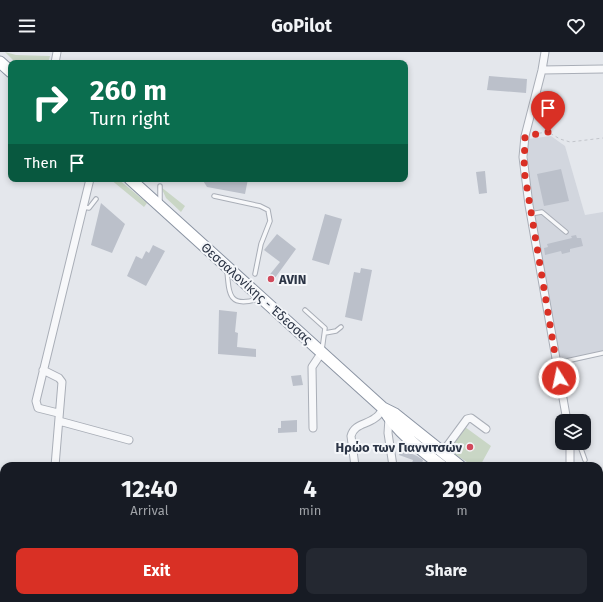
<!DOCTYPE html>
<html lang="en">
<head>
<meta charset="utf-8">
<style>
  body { margin:0; font-family:"Fira Sans",sans-serif; background:#242831; color:#f1f3f6; height:100vh; display:flex; flex-direction:column; font-size:15px; white-space:nowrap }
  * { box-sizing:border-box; margin:0 }
  p { font-size:13px; color:#9ea1a6 }
  .icon { flex:none; width:22px; height:22px; fill:none; stroke:currentColor; stroke-width:2; stroke-linecap:round; stroke-linejoin:round }
  .map { position:relative; flex:1; overflow:hidden }
  .drawer { position:absolute; left:0px; top:410px; width:603px; height:140px; display:flex; flex-direction:column; background:#171b24; border-radius:12px 12px 0 0; box-shadow:0 2px 6px #0003 }
  .drawer>* { flex:none }
  .top-card { position:absolute; left:8px; top:8px; width:400px; height:122px; border-radius:8px; box-shadow:0 2px 6px #0003; background:#0b6e4f; color:#fff; overflow:hidden }
  .controls { position:absolute; left:555px; top:362px; display:grid; gap:8px }
  .controls a { display:grid; place-items:center; width:36px; height:36px; border-radius:8px; background:#171b24; box-shadow:0 2px 6px #0003; font-size:20px }
  .pin { position:absolute; display:grid; place-items:center; width:34px; height:34px; color:#fff; margin:-41px -17px; border-radius:50% 50% 50% 0; rotate:-45deg; box-shadow:0 0 4px #0007 }
  .pin .icon { rotate:45deg }
  .me { position:absolute; width:44px; margin:-22px; rotate:350deg; stroke-linejoin:round; filter:drop-shadow(0 0 3px #0008) }
  .turn { display:flex; align-items:center; gap:14px; height:84px; padding:0 16px; font-size:18px }
  .turn .icon { width:52px; height:52px; stroke-width:2.5 }
  .turn b { display:block; font-size:28px; line-height:34px }
  .then { display:flex; align-items:center; height:38px; padding:0 16px; background:#0003; gap:8px; font-size:15px }
  .eta { display:flex; justify-content:space-evenly; align-items:center; height:68px; text-align:center }
  .eta b { font-size:24px; font-weight:700; line-height:28px }
  .cta { display:flex; gap:8px; margin-top:auto; padding:8px 16px }
  .cta a { flex:1; height:46px; border-radius:8px; background:#d93025; color:#fff; font-size:16px; font-weight:700; line-height:46px; text-align:center }
  .cta a+a { background:#242831; color:#f1f3f6 }
  header { display:flex; justify-content:space-between; align-items:center; height:52px; padding:0 16px; background:#171b24; font-size:18px; font-weight:700 }
  .map>svg:first-child { display:block }
  .built { fill:#d2d6de }
  .green { fill:#c9d6c5 }
  .building { fill:#bbc0ca }
  .lines { fill:none; stroke-linecap:round; stroke-linejoin:round }
  .service-casing { stroke:#a9aeb7; stroke-width:5.5 }
  .minor-casing { stroke:#a9aeb7; stroke-width:9 }
  .secondary-casing { stroke:#a9aeb7; stroke-width:11 }
  .trunk-casing { stroke:#8b94a3; stroke-width:13 }
  .path { stroke:#c2c5cb; stroke-width:1; stroke-dasharray:3 3; stroke-linecap:butt }
  .service { stroke:#f7f8fa; stroke-width:3.5 }
  .minor { stroke:#f7f8fa; stroke-width:7 }
  .secondary { stroke:#fff; stroke-width:9 }
  .trunk { stroke:#fff; stroke-width:11 }
  .route { stroke:#d93025; stroke-width:7; stroke-dasharray:0 12.6 }
  .poi-dot { fill:#d1495b; stroke:#f4f6f9; stroke-width:1.5 }
  .labels { text-anchor:middle; stroke-width:4; stroke-linejoin:round; paint-order:stroke }
  .poi-label { font-size:13px; font-weight:bold; fill:#2b3445; stroke:#f4f6f9; text-anchor:start }
  .street-label { font-size:13px; fill:#2b3445; stroke:#f4f6f9 }
</style>
</head>
<body>
<header><svg class="icon" aria-label="menu" viewBox="0 0 24 24"><path d="M4 6h16M4 12h16M4 18h16"/></svg>GoPilot<svg class="icon" aria-label="heart" viewBox="0 0 24 24"><path d="M12 20l-8-8c-3-5 5-10 8-4 3-6 11-1 8 4z"/></svg></header>
<div class="map">
<svg width="603" height="550" viewBox="0 0 603 550">
  <rect width="100%" height="100%" fill="#e4e7ec"/>
  <path class="built" d="M551,84L565,94L585,163L603,160V303L560,314L528,121V87Z"/>
  <path class="green" d="M5,0L16,3L50,4L48,11H16Z
    M110,127H118L147,151L144,155Z
    M161,135L185,154L181,160L166,146Z
    M465,375L491,394L480,414H473L447,397Z"/>
  <path class="building" d="M489,24L527,27L526,41L487,38Z
    M561,117L569,149L544,154L537,122Z
    M485,119L487,141L479,142L476,120Z
    M202,127H248L245,142L207,135Z
    M101,151L125,172L112,201L91,193Z
    M325,162L342,167L329,213L312,208Z
    M277,182L296,197L272,230L267,226L280,210L264,198Z
    M576,183L577,186H581L583,194L570,197V200L562,202L561,199L545,203L544,196L548,195L547,192L572,186L571,184Z
    M153,193L165,199L146,234L127,224L136,204L142,207L146,199L149,201Z
    M361,216L372,218L362,269L345,265L354,220L360,221Z
    M219,258L237,260L235,280L238,281L237,295L256,297V305L218,302Z
    M301,323L303,333L293,334L291,324Z
    M297,368V380L278,381V376H281V369Z
    M403,391L411,398L410,401L417,404L423,408L421,414H411L413,408L399,403Z"/>
  <g class="lines">
    <g class="service-casing">
      <path id="service" d="M160,134V149
        M214,144L260,154L268,158L270,169L261,192L255,222
        M83,155L89,156L96,147
        M530,162L542,160L566,180
        M227,218C229,243 229,256 258,247
        M305,258L325,276L322,298
        M325,281L336,279L341,275
        M557,311L603,301
        M570,393L580,394L585,408"/>
    </g>
    <g class="minor-casing">
      <path id="minor" d="M545,0L542,18L525,84L523,105L529,153L567,369
        M55,11L57,0
        M542,18L603,17
        M43,318L59,326L62,330L55,414
        M58,361L38,356L36,349L90,127
        M389,366L388,381L393,414
        M59,369L129,388
        M313,376L312,315L322,300
        M442,401L467,367L471,366L486,377
        M355,414L351,384C354,372 366,373 375,366C379,364 381,360 383,356
        M570,414V391
        M0,540L4,546
        M375,546V550
        M414,546L415,550
        M37,550L38,546"/>
    </g>
    <g class="secondary-casing">
      <path id="secondary" d="M518,550L520,546"/>
    </g>
    <g class="trunk-casing">
      <path id="trunk" d="M0,10L11,20
        M130,127L383,356L395,362L460,414
        M383,356C396,379 421,398 442,414
        M599,481L603,483
        M599,494L603,495"/>
    </g>
    <path class="path" d="M533,82L548,80L560,87L570,90L603,86
      M599,416L603,418"/>
    <use href="#service" class="service"/>
    <use href="#minor" class="minor"/>
    <use href="#secondary" class="secondary"/>
    <use href="#trunk" class="trunk"/>
  </g>
  <g class="lines">
    <path class="route" d="M548,80L525,84L524,118L559,326"/>
  </g>
  <g class="poi-dot">
    <circle cx="271" cy="227" r="4"/>
    <circle cx="470" cy="395" r="4"/>
  </g>
  <g class="labels">
    <g class="poi-label">
      <text x="279" y="232">AVIN</text>
      <text x="462" y="400" text-anchor="end">Ηρώο των Γιαννιτσών</text>
    </g>
    <g class="street-label">
      <text transform="translate(257 241) rotate(42)" y="5">Θεσσαλονίκης - Έδεσσας</text>
    </g>
  </g>
</svg>
<div class="controls">
<a><svg class="icon" aria-label="layers" viewBox="0 0 24 24"><path d="M12 4l9 5-9 5-9-5zM3 14l9 5 9-5"/></svg></a>
</div>
<div class="pin" style="left:548px;top:80px;background:#d93025"><svg class="icon" aria-label="arrive" viewBox="0 0 24 24"><path d="M6 21V4h12l-3 4 3 4H6"/></svg></div>
<svg class="me" style="left:559px;top:326px" viewBox="-20 -20 40 40"><circle r="17" fill="#d93025" stroke="#fff" stroke-width="3"/><path d="M0-11L8 9 0 5-8 9z" fill="#fff"/></svg>
<div class="top-card">
<div class="turn"><svg class="icon" aria-label="right" viewBox="0 0 24 24"><path d="M7 20v-9h11M14 6l5 5-5 5"/></svg><div><b>260 m</b>Turn right</div></div>
<div class="then">Then<svg class="icon" aria-label="arrive" viewBox="0 0 24 24"><path d="M6 21V4h12l-3 4 3 4H6"/></svg></div>
</div>
<section class="drawer">
<div class="eta">
<div><b>12:40</b><p>Arrival</p></div>
<div><b>4</b><p>min</p></div>
<div><b>290</b><p>m</p></div>
</div>
<div class="cta"><a>Exit</a><a>Share</a></div>
</section>
</div>
</body>
</html>
